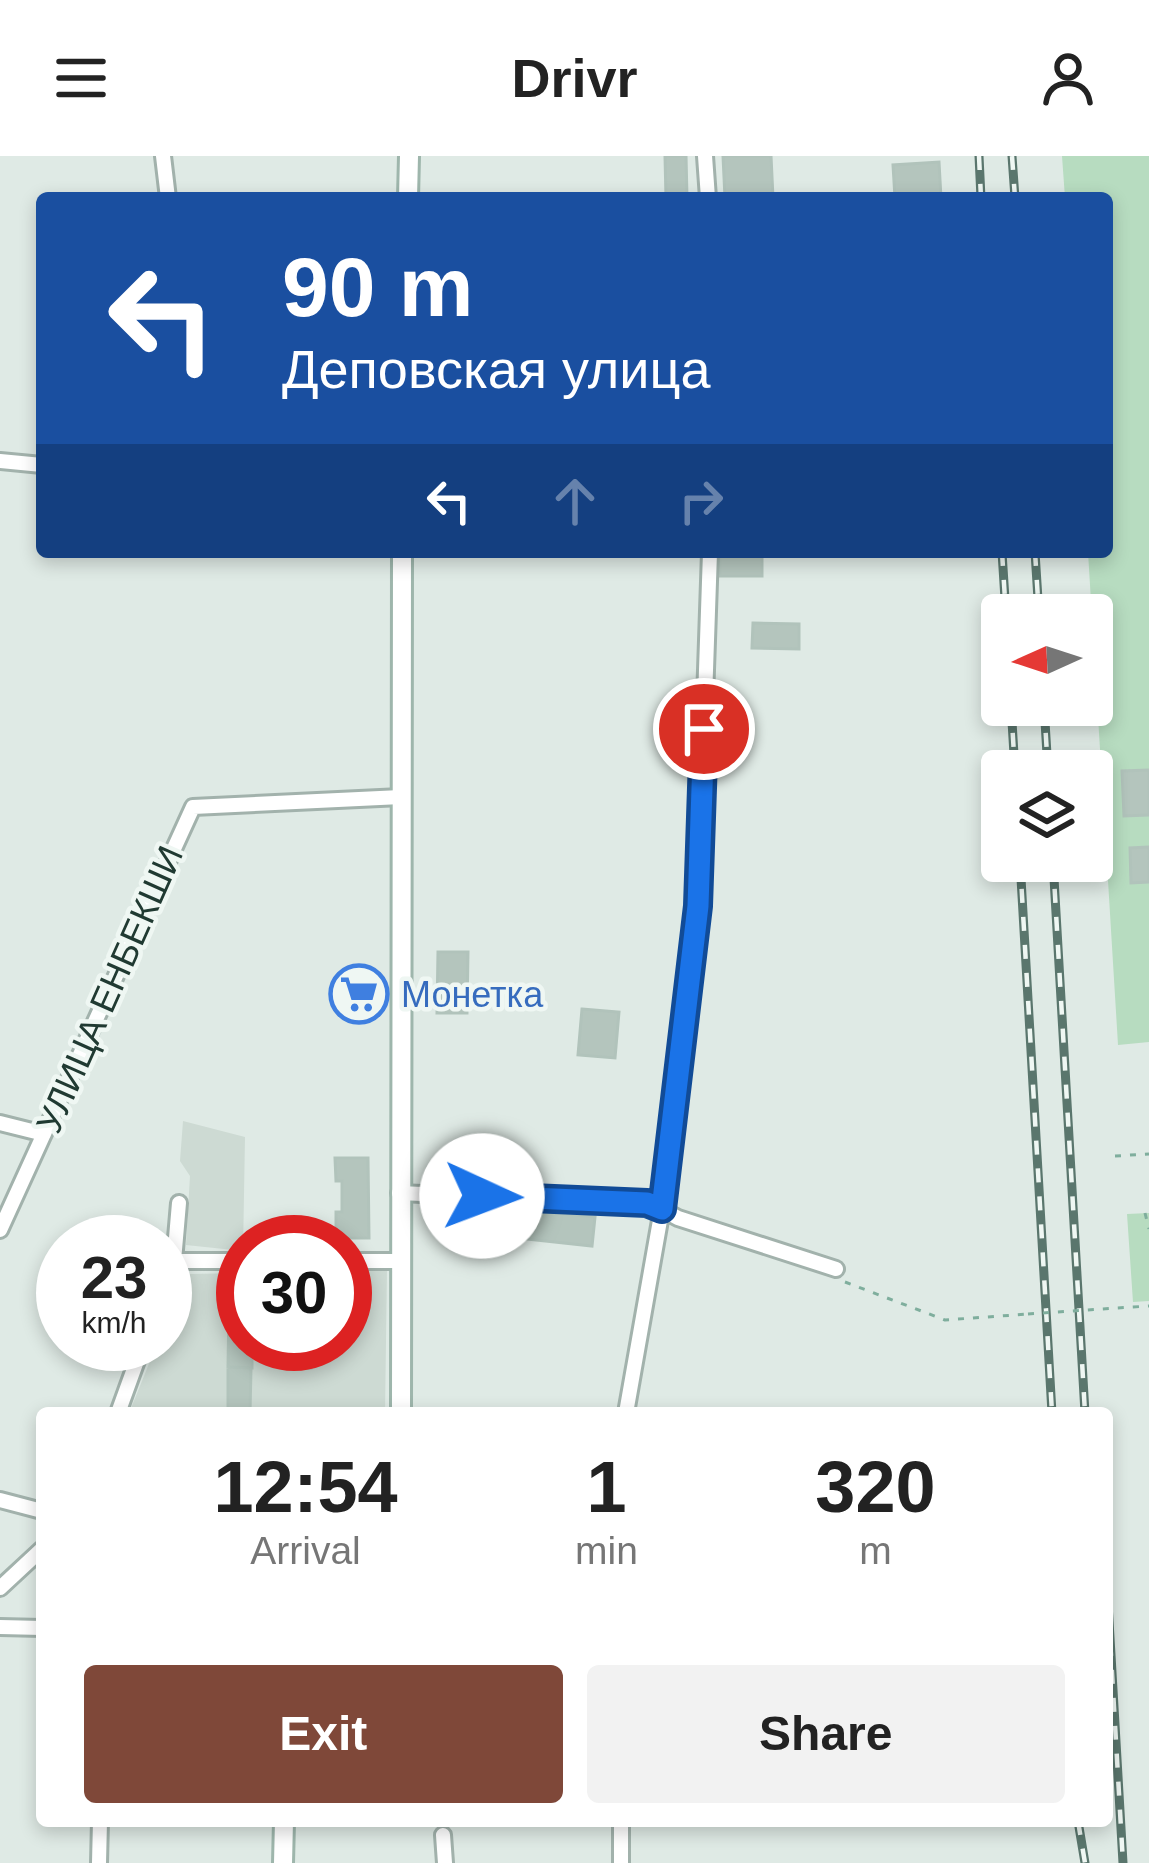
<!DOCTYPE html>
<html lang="en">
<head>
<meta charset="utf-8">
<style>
  body { margin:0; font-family:Helvetica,sans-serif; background:#f2f2f2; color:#222; height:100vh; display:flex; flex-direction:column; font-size:45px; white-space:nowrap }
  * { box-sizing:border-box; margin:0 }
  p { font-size:39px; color:#767676 }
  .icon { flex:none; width:66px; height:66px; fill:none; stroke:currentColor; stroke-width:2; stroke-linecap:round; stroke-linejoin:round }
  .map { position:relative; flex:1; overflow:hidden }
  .sheet { position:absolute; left:36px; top:1251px; width:1077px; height:420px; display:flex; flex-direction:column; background:#fff; border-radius:12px; box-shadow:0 6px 18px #0003 }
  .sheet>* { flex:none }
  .banner { position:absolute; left:36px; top:36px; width:1077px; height:366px; border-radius:12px; box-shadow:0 6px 18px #0003; background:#1a4fa0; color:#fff; overflow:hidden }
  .needle { width:78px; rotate:267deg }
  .controls { position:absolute; left:981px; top:438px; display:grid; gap:24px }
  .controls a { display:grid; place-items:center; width:132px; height:132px; border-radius:12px; background:#fff; box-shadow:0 6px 18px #0003; font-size:60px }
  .speed { position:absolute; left:36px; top:1059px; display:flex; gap:24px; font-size:60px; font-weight:700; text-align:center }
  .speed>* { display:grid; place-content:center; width:156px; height:156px; border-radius:50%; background:#fff; box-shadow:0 6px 18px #0003; line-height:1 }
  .speed small { font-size:30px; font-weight:400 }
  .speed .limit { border:18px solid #d22; background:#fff; color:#111 }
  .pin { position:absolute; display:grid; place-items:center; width:102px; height:102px; color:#fff; margin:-51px; border:6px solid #fff; border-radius:50%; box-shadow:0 3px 12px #0007 }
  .me { position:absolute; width:132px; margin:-66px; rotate:92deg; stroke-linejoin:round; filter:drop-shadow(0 0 9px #0008) }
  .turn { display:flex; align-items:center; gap:42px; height:252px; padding:0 48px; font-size:54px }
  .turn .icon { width:156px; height:156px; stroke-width:2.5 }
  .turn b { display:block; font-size:84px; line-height:102px }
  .lanes { display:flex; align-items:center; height:114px; padding:0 48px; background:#0003; justify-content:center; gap:60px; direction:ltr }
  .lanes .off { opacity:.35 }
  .eta { display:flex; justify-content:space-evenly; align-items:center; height:204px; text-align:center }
  .eta b { font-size:72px; font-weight:800; line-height:84px }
  .action { display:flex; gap:24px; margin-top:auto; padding:24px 48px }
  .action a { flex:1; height:138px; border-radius:12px; background:#7f4839; color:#fff; font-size:48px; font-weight:800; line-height:138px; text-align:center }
  .action a+a { background:#f2f2f2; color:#222 }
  header { display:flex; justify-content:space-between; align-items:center; height:156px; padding:0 48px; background:#fff; font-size:54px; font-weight:800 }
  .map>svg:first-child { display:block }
  .built { fill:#cddad3 }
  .green { fill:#b7dcc0 }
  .building { fill:#b4c5bd; stroke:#b1c3bb; stroke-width:3 }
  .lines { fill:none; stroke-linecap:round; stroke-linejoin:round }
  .minor-casing { stroke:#a2b2ac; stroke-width:20 }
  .secondary-casing { stroke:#9eb6ac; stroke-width:24 }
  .path { stroke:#7fae9d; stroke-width:3; stroke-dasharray:6 9; stroke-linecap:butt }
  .minor { stroke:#fff; stroke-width:14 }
  .secondary { stroke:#fff; stroke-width:18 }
  .rail-casing { stroke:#5a766d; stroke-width:9 }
  .rail { stroke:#eff7f3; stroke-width:4.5; stroke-dasharray:14; stroke-linecap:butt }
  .path-bridge { stroke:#7fae9d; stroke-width:3; stroke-dasharray:6 9; stroke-linecap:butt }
  .route-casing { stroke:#114b97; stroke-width:30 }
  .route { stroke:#1a73e8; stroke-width:21 }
  .labels { text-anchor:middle; stroke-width:9; stroke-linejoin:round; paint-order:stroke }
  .street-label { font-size:36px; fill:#203a32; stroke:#eff7f3 }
  .shop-label { font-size:36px; fill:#366cbe; stroke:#eff7f3; text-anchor:start }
</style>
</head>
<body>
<header><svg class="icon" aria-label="menu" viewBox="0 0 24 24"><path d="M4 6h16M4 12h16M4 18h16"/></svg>Drivr<svg class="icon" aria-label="person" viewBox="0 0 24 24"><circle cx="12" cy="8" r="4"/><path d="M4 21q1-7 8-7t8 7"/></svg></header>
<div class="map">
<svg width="1149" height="1707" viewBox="0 0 1149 1707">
  <rect width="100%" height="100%" fill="#dfeae5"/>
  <path class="built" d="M183,965L245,981L243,1095L186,1089L190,1020L180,1005Z
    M387,1113L385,1257H129L157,1188H165V1170L190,1118L243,1117V1188H345V1114Z"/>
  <path class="green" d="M1062,0H1149V886L1118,889L1088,396H1107V42H1065Z
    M1149,1057V1145L1133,1146L1127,1058Z"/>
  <path class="building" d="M665,0H686L687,42H666Z
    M723,0H771L773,42H725Z
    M939,6L941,42H895L893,9Z
    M720,396H762V420H720Z
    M753,467L799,468V493L752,492Z
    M1149,614V659L1124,660L1122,615Z
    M1149,691V726L1131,727L1130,692Z
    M438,796H468L467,857H437Z
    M369,818L371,858L349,859L347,819Z
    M582,853L619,856L615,902L578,899Z
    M335,1002H368L369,1082H336V1056H342V1025H336Z
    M520,1053L595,1061L592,1090L517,1082Z
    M229,1152H243V1188H252V1212L228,1211Z
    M266,1188H312L311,1212H288L289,1188Z
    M228,1211L251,1212L250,1257H228Z"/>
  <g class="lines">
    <g class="minor-casing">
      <path id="minor" d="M163,0L168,42
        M705,0L708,42
        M0,305L42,309
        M0,967L44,978
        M399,1037L652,1048L678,1062L836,1113
        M0,1074L193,651L401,641
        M174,1105H243
        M345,1105H399
        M165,1129L174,1105L179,1047
        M118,1257L143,1188
        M626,1257L662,1053L698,750L710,396
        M0,1344L42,1355
        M0,1432L42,1393
        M0,1471L42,1472
        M443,1679L445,1707
        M99,1707L100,1665
        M621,1707V1665"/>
    </g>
    <g class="secondary-casing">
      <path id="secondary" d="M408,42L409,0
        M401,1257L402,396
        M283,1707L284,1665"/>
    </g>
    <path class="path" d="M1115,1000L1149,998
      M1145,1057L1149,1073
      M845,1126L945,1164L1028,1158
      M1133,1151L1149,1150"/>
    <use href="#minor" class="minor"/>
    <use href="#secondary" class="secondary"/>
    <g class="rail-casing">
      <path id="rail" d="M979,0L981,42
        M1012,0L1015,42
        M1002,396L1006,459
        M1035,396L1039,459
        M1011,549L1015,615
        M1044,549L1048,615
        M1020,705L1052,1257
        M1053,705L1085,1257
        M1107,1430L1123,1707
        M1078,1665L1085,1707"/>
    </g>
    <use href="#rail" class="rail"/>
    <path class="path-bridge" d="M1028,1158L1133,1151"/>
  </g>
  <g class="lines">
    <g class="route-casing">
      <path id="route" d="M482,1040L647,1047L662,1053L698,750L704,573"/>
    </g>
    <use href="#route" class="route"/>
  </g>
  <defs>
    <g id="supermarket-ring" transform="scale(3)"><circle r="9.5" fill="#eff7f3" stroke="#3f7fe0" stroke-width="1.5"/><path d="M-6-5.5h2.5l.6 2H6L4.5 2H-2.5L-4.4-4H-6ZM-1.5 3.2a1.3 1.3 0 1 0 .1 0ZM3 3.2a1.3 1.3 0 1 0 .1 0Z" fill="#3f7fe0"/></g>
  </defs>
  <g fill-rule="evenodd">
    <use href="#supermarket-ring" x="359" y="838"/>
  </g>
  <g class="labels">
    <g class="street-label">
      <text transform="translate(109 833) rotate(-66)" y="13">УЛИЦА ЕНБЕКШИ</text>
    </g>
    <g class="shop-label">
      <text x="401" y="851">Монетка</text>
    </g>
  </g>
</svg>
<div class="controls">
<a><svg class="needle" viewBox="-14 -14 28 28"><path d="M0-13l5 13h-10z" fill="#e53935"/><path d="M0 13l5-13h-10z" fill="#767676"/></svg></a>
<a><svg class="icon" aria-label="layers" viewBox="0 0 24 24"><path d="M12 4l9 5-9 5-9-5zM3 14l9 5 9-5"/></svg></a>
</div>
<div class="speed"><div>23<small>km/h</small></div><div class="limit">30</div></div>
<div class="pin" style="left:704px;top:573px;background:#d93025"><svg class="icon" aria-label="arrive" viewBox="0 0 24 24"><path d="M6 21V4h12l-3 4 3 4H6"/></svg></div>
<svg class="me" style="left:482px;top:1040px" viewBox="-20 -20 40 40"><circle r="19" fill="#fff"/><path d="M0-13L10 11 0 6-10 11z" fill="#1a73e8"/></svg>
<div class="banner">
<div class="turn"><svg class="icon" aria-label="left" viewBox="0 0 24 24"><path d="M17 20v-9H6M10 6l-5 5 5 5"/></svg><div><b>90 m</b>Деповская улица</div></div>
<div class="lanes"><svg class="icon" aria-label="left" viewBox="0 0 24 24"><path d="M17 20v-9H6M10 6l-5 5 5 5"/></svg><svg class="icon off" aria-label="ahead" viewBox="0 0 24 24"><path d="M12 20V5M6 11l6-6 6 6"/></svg><svg class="icon off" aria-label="right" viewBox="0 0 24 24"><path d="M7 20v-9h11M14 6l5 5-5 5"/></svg></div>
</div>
<section class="sheet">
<div class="eta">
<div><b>12:54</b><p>Arrival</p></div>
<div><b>1</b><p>min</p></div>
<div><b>320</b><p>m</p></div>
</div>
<div class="action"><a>Exit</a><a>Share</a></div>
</section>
</div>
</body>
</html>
